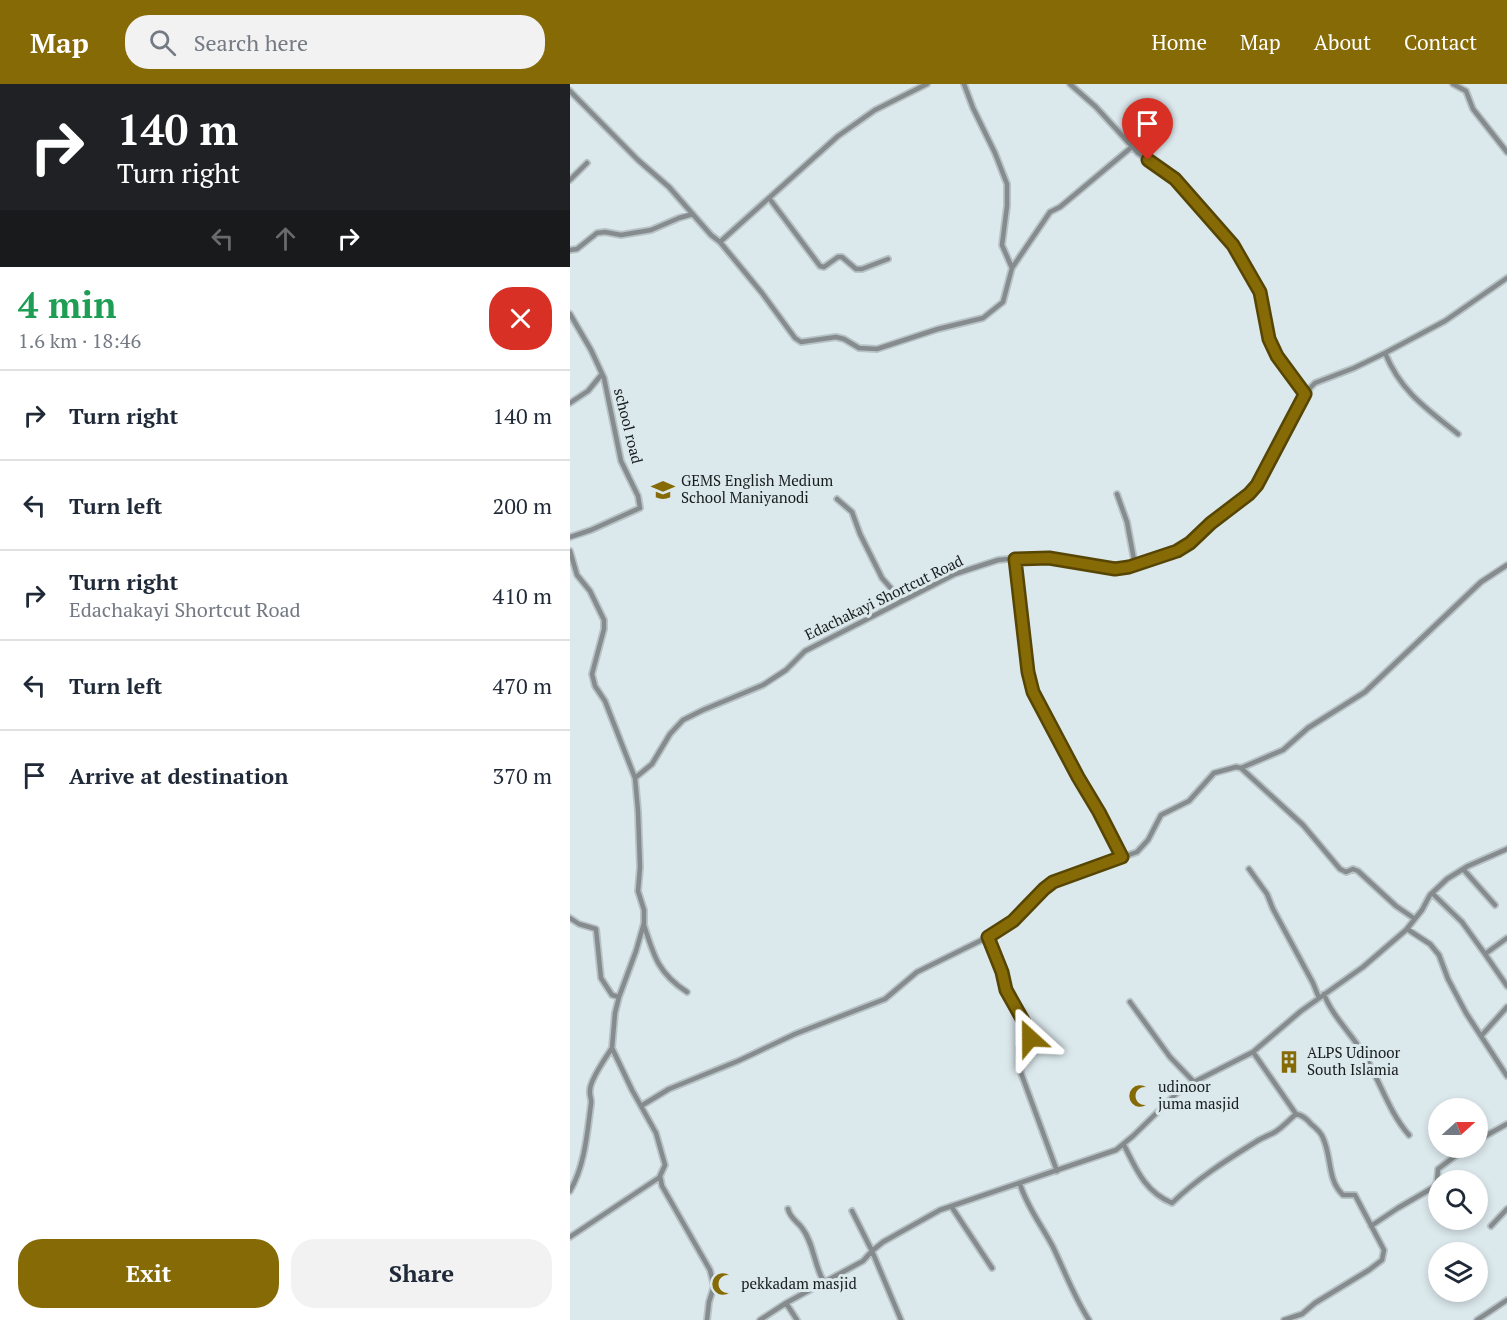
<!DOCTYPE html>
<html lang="en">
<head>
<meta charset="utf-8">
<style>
  body { margin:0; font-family:"PT Serif",serif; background:#f2f2f3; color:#1f2937; height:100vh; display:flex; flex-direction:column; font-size:22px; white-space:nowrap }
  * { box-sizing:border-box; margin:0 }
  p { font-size:20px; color:#747a83 }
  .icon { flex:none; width:33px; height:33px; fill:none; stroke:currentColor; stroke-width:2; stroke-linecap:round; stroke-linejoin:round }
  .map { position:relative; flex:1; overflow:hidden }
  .side { display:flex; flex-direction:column; background:#fff; width:570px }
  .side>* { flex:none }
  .guide { background:#202124; color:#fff; overflow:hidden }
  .needle { width:39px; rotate:69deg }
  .controls { position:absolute; left:858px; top:1014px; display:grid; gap:12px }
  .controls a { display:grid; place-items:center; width:60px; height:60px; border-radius:50%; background:#fff; box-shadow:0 3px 9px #0003; font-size:30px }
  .pin { position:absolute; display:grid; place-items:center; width:51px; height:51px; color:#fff; margin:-62px -26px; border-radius:50% 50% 50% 0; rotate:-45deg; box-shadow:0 0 6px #0007 }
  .pin .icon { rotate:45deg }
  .me { position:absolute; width:66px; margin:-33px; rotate:336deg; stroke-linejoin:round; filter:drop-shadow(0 0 4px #0008) }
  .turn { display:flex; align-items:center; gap:21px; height:126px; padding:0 18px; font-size:27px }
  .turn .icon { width:78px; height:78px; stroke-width:2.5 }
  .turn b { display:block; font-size:42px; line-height:51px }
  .lanes { display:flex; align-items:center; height:57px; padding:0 18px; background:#0003; justify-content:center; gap:30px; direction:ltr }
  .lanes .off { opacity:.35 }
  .round { display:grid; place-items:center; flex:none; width:63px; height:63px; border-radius:24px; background:#f2f2f3 }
  .overview { display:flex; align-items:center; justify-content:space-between; height:102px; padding:0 18px }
  h1 { font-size:36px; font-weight:800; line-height:45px; color:#1e9e55 }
  .action { display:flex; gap:12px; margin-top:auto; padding:12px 18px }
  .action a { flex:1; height:69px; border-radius:24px; background:#856a05; color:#fff; font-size:24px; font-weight:800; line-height:69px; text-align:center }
  .action a+a { background:#f2f2f3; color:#1f2937 }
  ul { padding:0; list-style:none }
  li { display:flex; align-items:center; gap:18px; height:90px; padding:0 18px; border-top:2px solid #e0e1e3 }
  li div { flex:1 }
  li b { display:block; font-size:22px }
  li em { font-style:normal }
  header { display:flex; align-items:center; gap:36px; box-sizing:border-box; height:84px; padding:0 30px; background:#856a05; color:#fff }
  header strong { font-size:28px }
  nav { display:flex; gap:33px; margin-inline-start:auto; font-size:21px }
  .search { width:420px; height:54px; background:#f2f2f3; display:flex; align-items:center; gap:15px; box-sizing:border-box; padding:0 21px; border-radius:24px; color:#747a83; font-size:22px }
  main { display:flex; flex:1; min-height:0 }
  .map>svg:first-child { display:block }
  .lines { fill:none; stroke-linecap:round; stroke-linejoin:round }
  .minor-casing { stroke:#b8c3c7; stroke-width:8 }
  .minor { stroke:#868c8d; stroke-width:4.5 }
  .route-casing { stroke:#564503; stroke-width:15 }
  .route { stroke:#856a05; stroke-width:10 }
  .labels { text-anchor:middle; stroke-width:6; stroke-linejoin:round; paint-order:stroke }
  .street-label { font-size:15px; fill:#171c1d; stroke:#dbe8ec }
  .poi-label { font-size:15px; fill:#171c1d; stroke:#dbe8ec; text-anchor:start }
</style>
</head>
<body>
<header>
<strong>Map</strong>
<div class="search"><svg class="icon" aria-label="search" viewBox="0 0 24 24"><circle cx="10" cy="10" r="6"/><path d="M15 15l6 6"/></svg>Search here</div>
<nav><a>Home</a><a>Map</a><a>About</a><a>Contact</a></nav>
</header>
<main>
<section class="side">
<div class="guide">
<div class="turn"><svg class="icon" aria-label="right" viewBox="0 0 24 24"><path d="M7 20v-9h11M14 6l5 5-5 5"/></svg><div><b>140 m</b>Turn right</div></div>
<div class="lanes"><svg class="icon off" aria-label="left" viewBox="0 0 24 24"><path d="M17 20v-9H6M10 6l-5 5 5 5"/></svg><svg class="icon off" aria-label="ahead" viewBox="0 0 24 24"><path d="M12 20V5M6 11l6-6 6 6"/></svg><svg class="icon" aria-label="right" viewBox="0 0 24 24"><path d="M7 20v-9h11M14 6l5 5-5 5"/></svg></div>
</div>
<div class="overview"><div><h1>4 min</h1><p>1.6 km · 18:46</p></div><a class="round" style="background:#d93025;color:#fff"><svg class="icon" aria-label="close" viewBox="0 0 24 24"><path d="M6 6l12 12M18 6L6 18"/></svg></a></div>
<ul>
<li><svg class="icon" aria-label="right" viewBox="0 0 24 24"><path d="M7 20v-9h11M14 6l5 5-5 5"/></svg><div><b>Turn right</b></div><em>140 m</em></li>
<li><svg class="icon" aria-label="left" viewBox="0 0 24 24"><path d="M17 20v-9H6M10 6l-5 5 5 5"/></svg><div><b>Turn left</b></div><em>200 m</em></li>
<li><svg class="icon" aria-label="right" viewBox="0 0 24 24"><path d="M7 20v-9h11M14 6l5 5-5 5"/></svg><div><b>Turn right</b><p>Edachakayi Shortcut Road</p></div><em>410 m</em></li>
<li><svg class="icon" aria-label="left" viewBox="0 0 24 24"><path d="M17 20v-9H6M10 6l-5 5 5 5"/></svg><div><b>Turn left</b></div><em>470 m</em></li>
<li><svg class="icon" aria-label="arrive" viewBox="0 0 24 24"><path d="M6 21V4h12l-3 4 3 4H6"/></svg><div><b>Arrive at destination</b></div><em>370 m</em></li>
</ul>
<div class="action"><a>Exit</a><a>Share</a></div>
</section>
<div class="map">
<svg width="937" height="1236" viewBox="0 0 937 1236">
  <rect width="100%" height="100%" fill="#dbe8ec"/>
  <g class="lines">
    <g class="minor-casing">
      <path id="minor" d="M500,0L526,23L568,69L605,95L663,161L689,208L699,255L707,272L735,310
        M883,0L896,7L903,25L937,68
        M0,7L68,76L99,103L141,151L150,158L268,52L305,26L357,0
        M0,96L17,79
        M199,114L250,182L254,183L268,173H272L286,185H292L318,175
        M150,158L192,209L225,254L231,258L266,253L274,255L289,264L307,265L368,245L413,234L433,218L442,184L432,161L437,122V100L425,69L403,24L394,0
        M0,166L7,165L27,149L35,148L51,151L81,146L109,134L123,130
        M442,184L480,128L490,123L563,62
        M0,230L21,266L34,294L51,377L68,412L70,424L21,446L0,453
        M815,269C831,308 857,325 888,350
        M0,319L18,307L32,290
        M547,410L557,438L565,481
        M267,415L282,428L290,450L312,494L332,517
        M0,467L7,491L20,507L34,536V545L22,590L25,602L35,617L65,694L68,727L70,783L68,807L74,826V839L66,867L49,913L45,929L42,964L62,1006L86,1049L95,1081L90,1092L92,1102L140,1186L144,1202L139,1218L137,1236
        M445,475L458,588L463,608L508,693L529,728L552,773
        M671,684L733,741L770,785L776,788L783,785L788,787L826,822L845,835
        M65,694L82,680L100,650L113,636L133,626L193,601L216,586L235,567L385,490L428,476L457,473L479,474L545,485L559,483L607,467L620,459L641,439L679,410L687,401L740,304L745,299L784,284L815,269L875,237L937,194
        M679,785L697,810L703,825L743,899L749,914
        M893,785L925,821
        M862,809L892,838L915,870L937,854
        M0,834L9,840L26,845L31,894L42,911L49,913
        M74,841C84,873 89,890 117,908
        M837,845L860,860L869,871L878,895L896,929L937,992
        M418,853L435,897L436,906L459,947L460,954L449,964L451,989L487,1087
        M915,870L937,902
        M754,910C762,932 781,949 793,969C810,996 818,1027 839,1051
        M560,918L600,973L624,998
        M912,951L937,923
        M683,968L726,1030C732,1031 737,1035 741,1040C746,1044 751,1048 753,1054C762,1073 757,1096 773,1111H785L814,1166L812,1176L799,1186L745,1219L732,1230L714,1236
        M71,1022L99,1005L168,977L225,950L315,915L347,888L418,853L443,837L474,805L483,798L567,768L578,756L591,731L619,717L644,689L666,683L671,684L713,666L738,644L795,608L911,498L937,481
        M908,1056L937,1040
        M554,1061C566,1085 575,1108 602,1119C627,1095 655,1077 684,1059C691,1054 698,1052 705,1048C712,1044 719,1036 726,1030
        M450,1100C457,1123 472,1142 483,1163C495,1188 504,1213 519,1236
        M0,1107C15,1081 17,1050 21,1020C22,1015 19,1011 20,1006C20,996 36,973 42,964
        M381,1122L422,1184
        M218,1125C220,1134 227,1137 232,1144C244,1159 244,1182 254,1198
        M282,1127L302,1167L313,1158L370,1126L546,1066L563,1052L607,1009L624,998L683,968L731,927L793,883L836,846L852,826L860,811L877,795L898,782L937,765
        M801,1142L828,1124L864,1103L867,1098L868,1085L896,1064
        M921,1142L937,1125
        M0,1153L90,1093
        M216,1219L227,1236
        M190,1236L216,1219L293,1177L302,1167L331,1236
        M907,1236L937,1216"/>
    </g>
    <use href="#minor" class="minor"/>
  </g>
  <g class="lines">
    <g class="route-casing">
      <path id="route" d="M460,954L459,947L436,906L432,888L418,853L443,837L474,805L483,798L552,773L529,728L508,693L463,608L458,588L445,475L479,474L545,485L559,483L607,467L620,459L641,439L679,410L687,401L735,310L707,272L699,255L690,208L663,161L605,95L578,76"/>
    </g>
    <use href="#route" class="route"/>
  </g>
  <defs>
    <g id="school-bare" transform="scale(1.8)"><path d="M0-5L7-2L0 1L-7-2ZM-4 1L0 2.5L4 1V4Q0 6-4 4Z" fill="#856a05" stroke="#dbe8ec" stroke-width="2.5" paint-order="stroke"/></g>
    <g id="building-bare" transform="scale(1.8)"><path d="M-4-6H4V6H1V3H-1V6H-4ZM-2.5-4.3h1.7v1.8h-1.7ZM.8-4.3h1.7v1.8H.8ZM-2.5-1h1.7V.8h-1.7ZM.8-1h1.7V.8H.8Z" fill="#856a05" stroke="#dbe8ec" stroke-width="2.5" paint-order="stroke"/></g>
    <g id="mosque-bare" transform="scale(1.8)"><path d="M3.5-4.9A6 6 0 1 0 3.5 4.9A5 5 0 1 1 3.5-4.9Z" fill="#856a05" stroke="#dbe8ec" stroke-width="2.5" paint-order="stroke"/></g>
  </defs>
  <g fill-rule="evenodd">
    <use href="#school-bare" x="93" y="406"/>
    <use href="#building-bare" x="719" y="978"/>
    <use href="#mosque-bare" x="570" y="1012"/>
    <use href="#mosque-bare" x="153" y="1200"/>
  </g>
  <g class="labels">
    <g class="street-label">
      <text transform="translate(58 342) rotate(76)" y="5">school road</text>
      <text transform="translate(314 514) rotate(-26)" y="5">Edachakayi Shortcut Road</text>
    </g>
    <g class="poi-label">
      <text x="111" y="402">GEMS English Medium<tspan x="111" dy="17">School Maniyanodi</tspan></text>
      <text x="737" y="974">ALPS Udinoor<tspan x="737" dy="17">South Islamia</tspan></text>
      <text x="588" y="1008">udinoor<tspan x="588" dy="17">juma masjid</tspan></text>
      <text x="171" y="1205">pekkadam masjid</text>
    </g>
  </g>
</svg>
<div class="controls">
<a><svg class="needle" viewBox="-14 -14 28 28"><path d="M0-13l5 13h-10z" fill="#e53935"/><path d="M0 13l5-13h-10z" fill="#747a83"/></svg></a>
<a><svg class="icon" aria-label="search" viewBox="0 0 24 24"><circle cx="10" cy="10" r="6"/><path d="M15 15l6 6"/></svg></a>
<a><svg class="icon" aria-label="layers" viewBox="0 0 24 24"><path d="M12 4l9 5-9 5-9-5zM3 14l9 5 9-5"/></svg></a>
</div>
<div class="pin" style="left:578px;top:76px;background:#d93025"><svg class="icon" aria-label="arrive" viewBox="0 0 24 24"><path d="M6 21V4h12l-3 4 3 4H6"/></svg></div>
<svg class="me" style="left:460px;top:954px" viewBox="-20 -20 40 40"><path d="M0-17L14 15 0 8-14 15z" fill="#856a05" stroke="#fff" stroke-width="4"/></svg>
</div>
</main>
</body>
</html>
